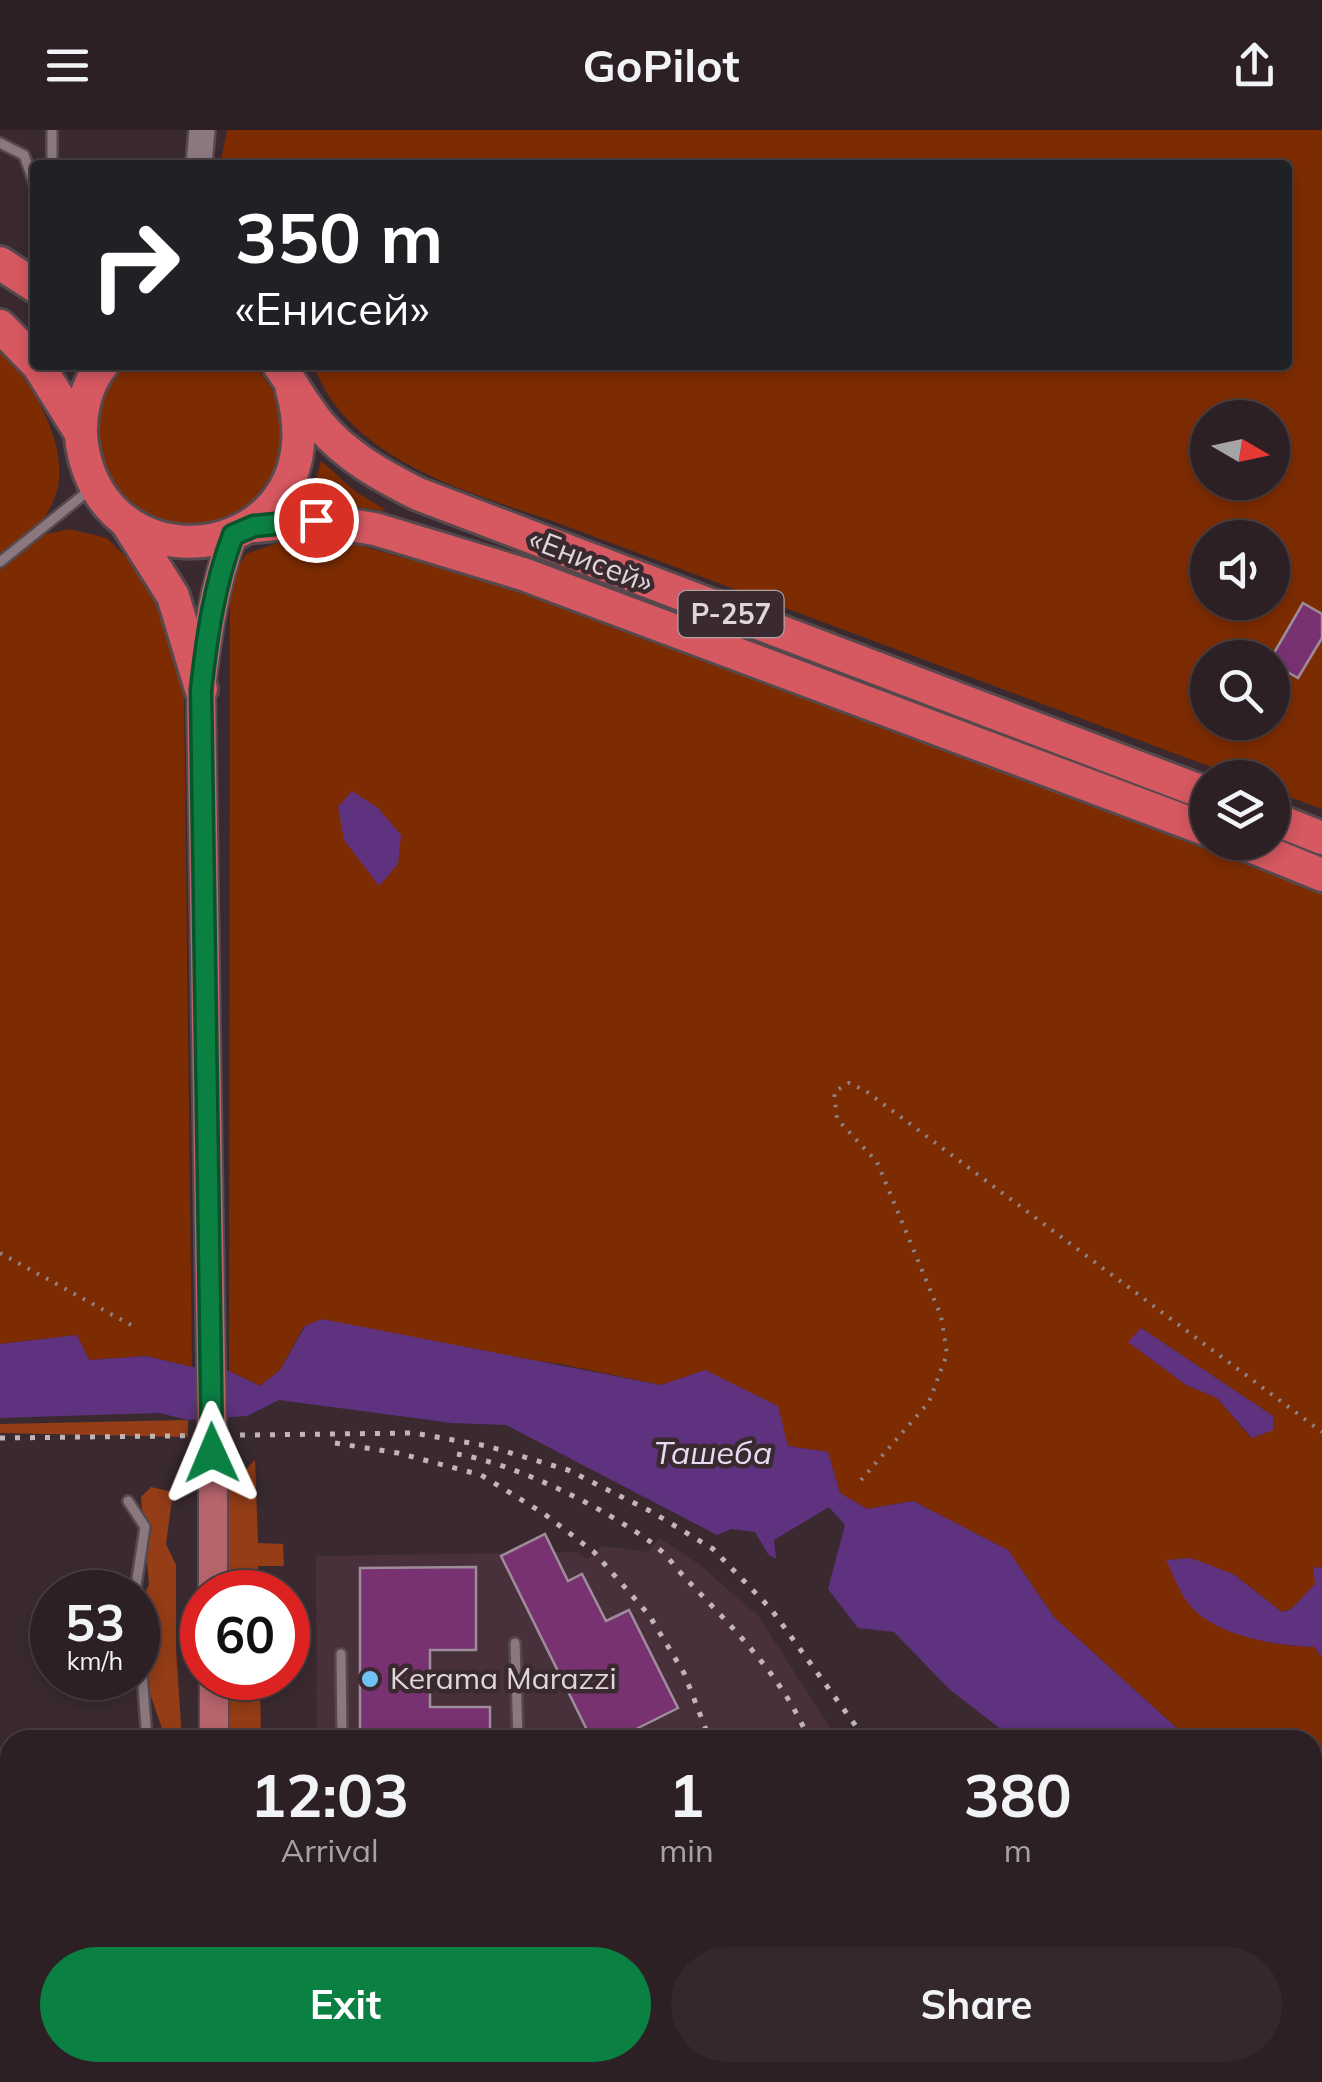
<!DOCTYPE html>
<html lang="en">
<head>
<meta charset="utf-8">
<style>
  body { margin:0; font-family:Mulish,sans-serif; background:#34282c; color:#f1f3f6; height:100vh; display:flex; flex-direction:column; font-size:38px; white-space:nowrap }
  * { box-sizing:border-box; margin:0 }
  p { font-size:32px; color:#a6a3a6 }
  .icon { flex:none; width:55px; height:55px; fill:none; stroke:currentColor; stroke-width:2; stroke-linecap:round; stroke-linejoin:round }
  .map { position:relative; flex:1; overflow:hidden }
  .drawer { position:absolute; left:0px; top:1600px; width:1322px; height:352px; display:flex; flex-direction:column; background:#2c2024; border-radius:30px 30px 0 0; box-shadow:0 5px 15px #0003,0 0 0 2px #483e41 }
  .drawer>* { flex:none }
  .guide { position:absolute; left:30px; top:30px; width:1262px; height:210px; border-radius:10px; box-shadow:0 5px 15px #0003,0 0 0 2px #483e41; background:#202124; color:#fff; overflow:hidden }
  .needle { width:65px; rotate:99deg }
  .controls { position:absolute; left:1190px; top:270px; display:grid; gap:20px }
  .controls a { display:grid; place-items:center; width:100px; height:100px; border-radius:50%; background:#2c2024; box-shadow:0 5px 15px #0003,0 0 0 2px #483e41; font-size:50px }
  .speed { position:absolute; left:30px; top:1440px; display:flex; gap:20px; font-size:50px; font-weight:700; text-align:center }
  .speed>* { display:grid; place-content:center; width:130px; height:130px; border-radius:50%; background:#2c2024; box-shadow:0 5px 15px #0003,0 0 0 2px #483e41; line-height:1 }
  .speed small { font-size:25px; font-weight:400 }
  .speed .limit { border:15px solid #d22; background:#fff; color:#111 }
  .pin { position:absolute; display:grid; place-items:center; width:85px; height:85px; color:#fff; margin:-42px; border:5px solid #fff; border-radius:50%; box-shadow:0 2px 10px #0007 }
  .me { position:absolute; width:110px; margin:-55px; rotate:359deg; stroke-linejoin:round; filter:drop-shadow(0 0 8px #0008) }
  .turn { display:flex; align-items:center; gap:35px; height:210px; padding:0 40px; font-size:45px }
  .turn .icon { width:130px; height:130px; stroke-width:2.5 }
  .turn b { display:block; font-size:70px; line-height:85px }
  .eta { display:flex; justify-content:space-evenly; align-items:center; height:170px; text-align:center }
  .eta b { font-size:60px; font-weight:700; line-height:70px }
  .primary-button { display:flex; gap:20px; margin-top:auto; padding:20px 40px }
  .primary-button a { flex:1; height:115px; border-radius:60px; background:#0b8043; color:#fff; font-size:40px; font-weight:700; line-height:115px; text-align:center }
  .primary-button a+a { background:#34282c; color:#f1f3f6 }
  header { display:flex; justify-content:space-between; align-items:center; height:130px; padding:0 40px; background:#2c2024; font-size:45px; font-weight:700 }
  .map>svg:first-child { display:block }
  .built { fill:#48313a }
  .green { fill:#7d2c02; fill-rule:evenodd }
  .forest { fill:#943d16 }
  .water { fill:#5e327e }
  .building { fill:#783271; stroke:#9d8d9a; stroke-width:2.5 }
  .lines { fill:none; stroke-linecap:round; stroke-linejoin:round }
  .lane-casing { stroke:#56494e; stroke-width:14 }
  .street-casing { stroke:#56494e; stroke-width:22 }
  .secondary-casing { stroke:#56494e; stroke-width:30 }
  .primary-casing { stroke:#56494e; stroke-width:32 }
  .highway-casing { stroke:#56494e; stroke-width:38 }
  .path { stroke:#908388; stroke-width:4; stroke-dasharray:2.5 8; stroke-linecap:butt }
  .lane { stroke:#8b787f; stroke-width:9 }
  .street { stroke:#8b787f; stroke-width:18 }
  .secondary { stroke:#8b787f; stroke-width:25 }
  .primary { stroke:#b8656d; stroke-width:28 }
  .highway { stroke:#d65861; stroke-width:32 }
  .rail { stroke:#c1b5ba; stroke-width:5; stroke-dasharray:5 10; stroke-linecap:butt }
  .primary-bridge-casing { stroke:#56494e; stroke-width:32; stroke-linecap:butt }
  .primary-bridge { stroke:#b8656d; stroke-width:28 }
  .route-casing { stroke:#07532c; stroke-width:25 }
  .route { stroke:#0b8043; stroke-width:18 }
  .poi-dot { fill:#70c1f4; stroke:#3a2a30; stroke-width:4 }
  .labels { text-anchor:middle; stroke-width:9; stroke-linejoin:round; paint-order:stroke }
  .shield { fill:#3a2a30; stroke:#aea2a6; stroke-width:2.5 }
  .shield-label { font-size:28px; font-weight:bold; fill:#e0d5d9 }
  .street-label { font-size:30px; fill:#e0d5d9; stroke:#3a2a30 }
  .poi-label { font-size:30px; fill:#e0d5d9; stroke:#3a2a30; text-anchor:start }
  .water-label { font-size:32px; font-style:italic; fill:#e7dcf2; stroke:#3a2a30 }
</style>
</head>
<body>
<header><svg class="icon" aria-label="menu" viewBox="0 0 24 24"><path d="M4 6h16M4 12h16M4 18h16"/></svg>GoPilot<svg class="icon" aria-label="share" viewBox="0 0 24 24"><path d="M12 15V3M7 8l5-5 5 5M5 13v7h14v-7"/></svg></header>
<div class="map">
<svg width="1322" height="1952" viewBox="0 0 1322 1952">
  <rect width="100%" height="100%" fill="#3a2a30"/>
  <path class="built" d="M659,1408L700,1435L759,1487L838,1610H317L316,1426L577,1422L587,1429L602,1416L648,1422Z
    M938,1943V1952H320V1943Z"/>
  <path class="green" d="M227,0H1322V679L1273,661L1272,648L1238,647L547,389C475,365 384,338 336,276C326,264 320,248 312,235H1288V35H220ZM1208,288H1272V352H1208ZM1208,408H1272V472H1208ZM1208,528H1272V592H1208Z
    M0,214C29,251 67,308 58,357C55,373 41,392 34,407L69,399L107,408L128,429L162,475L184,565L192,1237L146,1226L89,1230L76,1205L0,1214Z
    M121,235H254C264,247 273,258 278,273C296,328 258,392 200,396C179,397 167,397 149,388C141,384 128,380 123,373C112,360 107,339 100,325C87,297 99,256 121,235Z
    M321,331L355,361L387,381L310,371Z
    M283,411L347,412L516,459L1322,761V1438L1313,1437L1316,1454L1291,1479L1282,1482L1233,1444L1189,1475C1233,1505 1262,1515 1315,1517L1322,1528V1706L1313,1703L1312,1610H1190L1054,1487L1008,1420L913,1371L867,1379L840,1363L828,1322L788,1316L705,1240L661,1255L560,1234L304,1196L280,1240L260,1256L229,1241L230,452L246,424ZM1141,1198L1273,1286L1251,1308L1217,1268L1186,1255L1129,1212Z"/>
  <path class="forest" d="M188,1290V1307L0,1303V1294Z
    M255,1330L258,1413L283,1414L284,1436H258V1462H229L227,1358Z
    M151,1357L173,1362L166,1414L176,1435V1519L182,1610H166L146,1552L140,1477L149,1454L141,1367Z
    M229,1548H260L261,1610H230Z"/>
  <path class="water" d="M352,661L378,678L401,705L398,734L379,756L344,710L338,677Z
    M322,1189L661,1255L705,1240L778,1276L788,1316L828,1322L840,1363L867,1379L913,1371L1008,1420L1054,1487L1190,1610H1015L949,1559L894,1502L858,1498L828,1459L845,1395L829,1377L774,1410L776,1429L768,1424L755,1402L731,1399L717,1405L506,1295L452,1293L279,1270L247,1286L188,1290L159,1283L0,1288V1214L77,1205L89,1230L146,1226L192,1237L229,1241L260,1256L280,1240L305,1196Z
    M1141,1198L1273,1286V1300L1252,1308L1217,1268L1186,1255L1128,1212Z
    M1191,1428L1233,1444L1282,1482L1291,1479L1315,1454L1313,1437L1322,1438V1528L1315,1517C1277,1516 1213,1506 1188,1473C1179,1461 1173,1444 1166,1430Z"/>
  <path class="building" d="M1303,473L1322,484V508L1298,548L1272,533L1271,528Z
    M545,1404L568,1451L582,1444L606,1491L629,1480L678,1578L614,1610H592L501,1426Z
    M476,1437V1520H430V1577H490V1610H360V1438Z"/>
  <g class="lines">
    <g class="lane-casing">
      <path id="lane" d="M0,13L24,25L35,56
        M52,35V0
        M0,432L92,358
        M128,1371L145,1397L135,1462
        M138,1489L147,1610
        M515,1513L518,1610
        M341,1524L342,1610
        M79,1942L80,1952
        M155,1942V1952
        M301,1942V1952"/>
    </g>
    <g class="street-casing">
      <path id="street" d="M1312,1843L1322,1846
        M970,1942L971,1952"/>
    </g>
    <g class="secondary-casing">
      <path id="secondary" d="M199,35L202,0"/>
    </g>
    <g class="primary-casing">
      <path id="primary" d="M210,1172L201,559C207,506 214,456 233,405
        M213,1361V1462
        M214,1548V1610
        M215,1942L216,1952"/>
    </g>
    <g class="highway-casing">
      <path id="highway" d="M0,133L35,156
        M0,196L35,232
        M38,235L80,302
        M102,235C85,256 78,288 82,315C107,469 339,431 292,260
        M279,235C293,255 305,277 320,295C346,326 382,346 418,364L1208,664
        M127,393L173,466L201,559
        M254,396L316,390L375,399L523,444L1208,700
        M1272,688L1322,708
        M1241,712L1322,745"/>
    </g>
    <path class="path" d="M0,1123L131,1195
      M861,1350L929,1272L947,1224L941,1186L877,1032L837,989L834,962L849,953L866,961L1322,1302"/>
    <use href="#lane" class="lane"/>
    <use href="#street" class="street"/>
    <use href="#secondary" class="secondary"/>
    <use href="#primary" class="primary"/>
    <use href="#highway" class="highway"/>
    <path class="rail" d="M0,1308L414,1303L487,1316L568,1340L652,1382L713,1419L771,1479L866,1610
      M335,1313L398,1323L481,1345L543,1383L594,1422L649,1485L684,1543L710,1610
      M457,1324C516,1334 603,1377 652,1413C666,1423 677,1440 689,1452C734,1499 784,1548 809,1610
      M1312,1886L1322,1891
      M844,1942V1952
      M951,1942V1952
      M1054,1942L1060,1952
      M718,1952V1942"/>
    <g class="primary-bridge-casing">
      <path id="primary-bridge" d="M210,1172L213,1361"/>
    </g>
    <use href="#primary-bridge" class="primary-bridge"/>
  </g>
  <g class="lines">
    <g class="route-casing">
      <path id="route" d="M212,1323L201,560C207,506 214,456 233,405L254,396L316,390"/>
    </g>
    <use href="#route" class="route"/>
  </g>
  <circle class="poi-dot" cx="370" cy="1549" r="10"/>
  <g class="labels">
    <rect class="shield" x="678.5" y="461" width="105" height="46" rx="8"/>
    <g class="shield-label">
      <text x="731" y="494">Р-257</text>
    </g>
    <g class="street-label">
      <text transform="translate(591 431) rotate(21)" y="10">«Енисей»</text>
    </g>
    <g class="poi-label">
      <text x="390" y="1559">Kerama Marazzi</text>
    </g>
    <g class="water-label">
      <text x="713" y="1334">Ташеба</text>
    </g>
  </g>
</svg>
<div class="controls">
<a><svg class="needle" viewBox="-14 -14 28 28"><path d="M0-13l5 13h-10z" fill="#e53935"/><path d="M0 13l5-13h-10z" fill="#a6a3a6"/></svg></a>
<a><svg class="icon" aria-label="sound" viewBox="0 0 24 24"><path d="M4 9h4l5-4v14l-5-4H4zM17 9q2 3 0 6"/></svg></a>
<a><svg class="icon" aria-label="search" viewBox="0 0 24 24"><circle cx="10" cy="10" r="6"/><path d="M15 15l6 6"/></svg></a>
<a><svg class="icon" aria-label="layers" viewBox="0 0 24 24"><path d="M12 4l9 5-9 5-9-5zM3 14l9 5 9-5"/></svg></a>
</div>
<div class="speed"><div>53<small>km/h</small></div><div class="limit">60</div></div>
<div class="pin" style="left:316px;top:390px;background:#d93025"><svg class="icon" aria-label="arrive" viewBox="0 0 24 24"><path d="M6 21V4h12l-3 4 3 4H6"/></svg></div>
<svg class="me" style="left:212px;top:1323px" viewBox="-20 -20 40 40"><path d="M0-17L14 15 0 8-14 15z" fill="#0b8043" stroke="#fff" stroke-width="4"/></svg>
<div class="guide">
<div class="turn"><svg class="icon" aria-label="right" viewBox="0 0 24 24"><path d="M7 20v-9h11M14 6l5 5-5 5"/></svg><div><b>350 m</b>«Енисей»</div></div>
</div>
<section class="drawer">
<div class="eta">
<div><b>12:03</b><p>Arrival</p></div>
<div><b>1</b><p>min</p></div>
<div><b>380</b><p>m</p></div>
</div>
<div class="primary-button"><a>Exit</a><a>Share</a></div>
</section>
</div>
</body>
</html>
